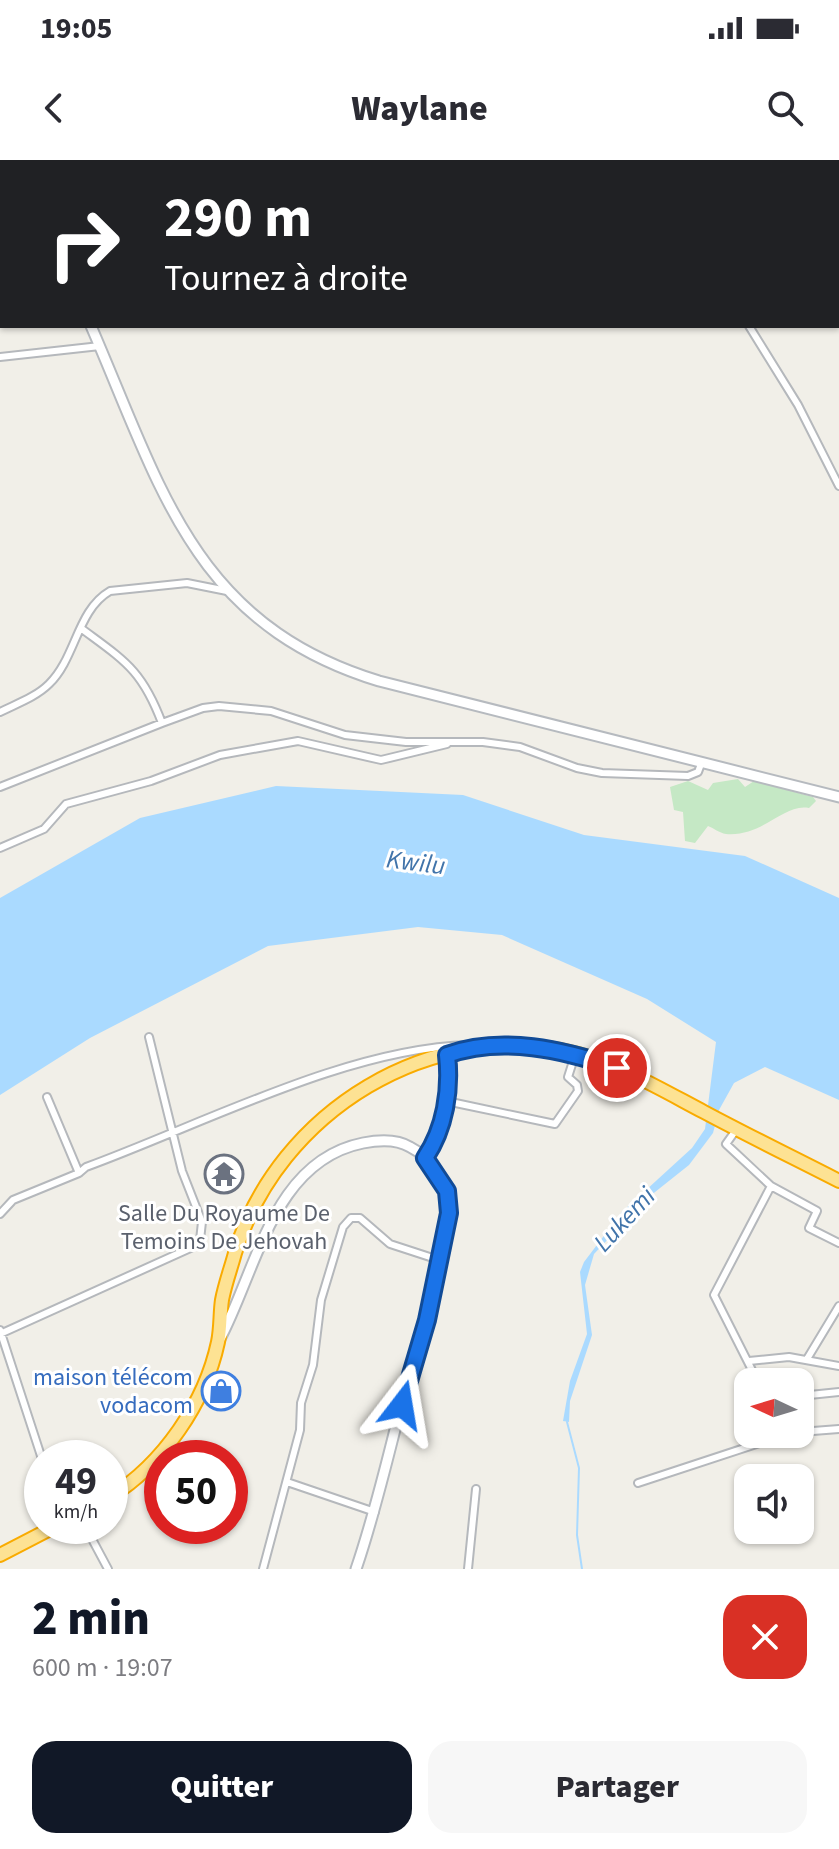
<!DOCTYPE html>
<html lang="fr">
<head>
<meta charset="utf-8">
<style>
  body { margin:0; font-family:"Source Sans 3",sans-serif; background:#f7f7f7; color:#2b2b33; height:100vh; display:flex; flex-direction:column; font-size:30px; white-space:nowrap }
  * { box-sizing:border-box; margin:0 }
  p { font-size:26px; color:#7c7c81 }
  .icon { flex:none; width:44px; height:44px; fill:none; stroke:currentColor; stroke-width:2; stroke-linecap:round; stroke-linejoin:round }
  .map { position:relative; height:1409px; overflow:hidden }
  .side { display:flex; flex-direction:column; background:#fff; flex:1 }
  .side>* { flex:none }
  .guide { position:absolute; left:0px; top:0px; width:840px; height:168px; box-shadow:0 2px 6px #0004; background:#202124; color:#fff; overflow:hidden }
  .needle { width:52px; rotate:274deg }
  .controls { position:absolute; left:734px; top:1208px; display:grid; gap:16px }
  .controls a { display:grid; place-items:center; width:80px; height:80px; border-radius:16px; background:#fff; box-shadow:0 2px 6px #0004; font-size:40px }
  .speed { position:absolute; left:24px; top:1280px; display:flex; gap:16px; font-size:40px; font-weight:700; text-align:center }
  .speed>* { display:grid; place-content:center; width:104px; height:104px; border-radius:50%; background:#fff; box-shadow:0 2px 6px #0004; line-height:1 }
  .speed small { font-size:20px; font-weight:400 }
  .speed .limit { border:12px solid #d22; background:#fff; color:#111 }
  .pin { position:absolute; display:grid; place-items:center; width:68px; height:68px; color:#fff; margin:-34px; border:4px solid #fff; border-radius:50%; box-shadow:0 2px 8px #0007 }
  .me { position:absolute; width:88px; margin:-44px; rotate:14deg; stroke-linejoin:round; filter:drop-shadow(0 0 6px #0008) }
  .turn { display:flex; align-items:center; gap:28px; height:168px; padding:0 32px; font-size:36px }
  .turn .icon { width:104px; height:104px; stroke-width:2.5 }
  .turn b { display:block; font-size:56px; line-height:68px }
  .round { display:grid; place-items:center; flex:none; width:84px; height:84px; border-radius:24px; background:#f7f7f7 }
  .head { display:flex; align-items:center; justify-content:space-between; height:136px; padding:0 32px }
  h1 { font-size:48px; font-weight:800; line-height:60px; color:#111827 }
  .cta { display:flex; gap:16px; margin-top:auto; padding:16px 32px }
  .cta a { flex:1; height:92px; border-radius:24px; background:#111827; color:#fff; font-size:32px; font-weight:800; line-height:92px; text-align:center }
  .cta a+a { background:#f7f7f7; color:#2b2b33 }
  .status { display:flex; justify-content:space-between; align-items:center; height:56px; padding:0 40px; background:#fff; direction:ltr }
  .status svg { height:22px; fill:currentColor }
  header { display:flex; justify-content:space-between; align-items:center; height:104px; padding:0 32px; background:#fff; font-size:36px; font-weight:800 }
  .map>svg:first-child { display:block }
  .green { fill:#c5e8c5 }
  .water { fill:#aadaff }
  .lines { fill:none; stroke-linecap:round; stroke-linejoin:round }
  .stream { stroke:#aadaff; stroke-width:2 }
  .street-casing { stroke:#b5b8bc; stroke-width:10 }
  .secondary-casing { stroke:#b6babf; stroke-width:13 }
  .highway-casing { stroke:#f9ab00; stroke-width:16 }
  .street { stroke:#fff; stroke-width:6 }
  .secondary { stroke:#fff; stroke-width:9 }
  .highway { stroke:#fde293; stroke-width:12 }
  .route-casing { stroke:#114b97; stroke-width:20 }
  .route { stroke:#1a73e8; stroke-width:14 }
  .labels { text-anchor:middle; stroke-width:6; stroke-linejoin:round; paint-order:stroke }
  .worship-label { font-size:24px; fill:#5b616d; stroke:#fff }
  .shop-label { font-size:24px; fill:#366cbe; stroke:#fff; text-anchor:end }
  .water-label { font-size:26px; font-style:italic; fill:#4174aa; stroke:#fff }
</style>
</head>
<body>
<div class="status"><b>19:05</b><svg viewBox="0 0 49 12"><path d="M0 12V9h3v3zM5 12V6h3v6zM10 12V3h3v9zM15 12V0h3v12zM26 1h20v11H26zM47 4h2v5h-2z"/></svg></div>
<header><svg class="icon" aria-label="back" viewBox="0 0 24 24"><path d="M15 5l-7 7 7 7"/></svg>Waylane<svg class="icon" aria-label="search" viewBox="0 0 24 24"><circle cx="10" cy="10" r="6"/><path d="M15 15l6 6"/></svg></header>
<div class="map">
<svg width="839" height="1409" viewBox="0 0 839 1409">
  <rect width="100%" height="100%" fill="#f1efe8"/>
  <path class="green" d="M738,619L745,627L754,621L813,637L816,641L809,648C784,643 763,677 726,674C719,673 714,668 708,666L695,683L685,681L683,652L674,650L670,627L688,621L708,630L713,623Z"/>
  <path class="water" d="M276,626L463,635L584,675L745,696L839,738V940L765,907L734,923L719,950L713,973L689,1005L645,1040L594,1094L585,1125L592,1175L570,1241L569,1262L563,1261L570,1221L587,1174L580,1112L584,1102L622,1052L692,988L705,969L716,882L647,839L502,775L418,767L268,786L90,878L0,935V738L140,658Z"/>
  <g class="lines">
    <path class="stream" d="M567,1262L579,1308L577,1375L582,1409"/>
    <g class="street-casing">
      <path id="street" d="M668,0L669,2
        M749,166L798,245L839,326
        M0,197L100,186
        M82,469C125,501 142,510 162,563
        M0,552C16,544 36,537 49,524C76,498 77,450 110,431L187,423L227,431
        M0,627L162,563L203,548L219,546L271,551L345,575L406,582H483L520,587L577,608L602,613L688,616L698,612L701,604
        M0,688L44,669L66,644L151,621L220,595L298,581L381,600L447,584
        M47,937L79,1013
        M446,941L555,964L578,931L577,925L568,917L575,895
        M736,970L726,984L771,1026L817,1051L809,1068L839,1083
        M425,998C445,968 450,929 447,895
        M0,1054L13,1040L79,1013L86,1007C201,965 347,888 469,885
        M0,1170L42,1299
        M0,1174L195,1086L200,1080L202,1062L182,1011L149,877
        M807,1199L839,1146
        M749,1201L789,1197L839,1206
        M758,1222L714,1135L771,1026
        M800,1236L839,1232
        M800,1272L839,1269
        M287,1322L375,1352
        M638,1323L787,1274
        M85,1366L108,1409
        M263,1409L300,1270L301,1243L313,1205L321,1140L343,1067L351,1058H360L390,1084L439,1100
        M468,1409L476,1329"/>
    </g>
    <g class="secondary-casing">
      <path id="secondary" d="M20,0L21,2
        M91,166C161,327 193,464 379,521L839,637
        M220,1179C257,1109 273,1001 363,983C378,980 397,979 410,987C434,999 450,1025 449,1051C448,1098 425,1158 412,1204C393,1273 379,1342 356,1409"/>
    </g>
    <g class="highway-casing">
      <path id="highway" d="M110,1337C163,1304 205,1243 218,1182C221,1168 220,1153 222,1140C225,1124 231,1108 235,1093C278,952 432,856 578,894C622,906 664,931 704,952C749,976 794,998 839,1021
        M0,1395L56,1366"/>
    </g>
    <use href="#street" class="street"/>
    <use href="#secondary" class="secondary"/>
    <use href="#highway" class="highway"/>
  </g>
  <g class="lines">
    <g class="route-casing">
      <path id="route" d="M402,1245L427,1160L449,1053L447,1031L425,998C445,968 451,930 447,895C502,875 564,890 617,908"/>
    </g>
    <use href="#route" class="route"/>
  </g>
  <defs>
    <g id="temple-ring" transform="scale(2)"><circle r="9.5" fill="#fff" stroke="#6b7280" stroke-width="1.5"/><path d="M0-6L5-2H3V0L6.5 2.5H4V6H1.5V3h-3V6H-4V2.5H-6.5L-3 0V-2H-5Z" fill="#6b7280"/></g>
    <g id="shop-ring" transform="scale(2)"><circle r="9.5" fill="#fff" stroke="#3f7fe0" stroke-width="1.5"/><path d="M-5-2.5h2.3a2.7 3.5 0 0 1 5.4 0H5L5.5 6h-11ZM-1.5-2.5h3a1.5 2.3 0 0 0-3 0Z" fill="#3f7fe0"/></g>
  </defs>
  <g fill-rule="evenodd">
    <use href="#temple-ring" x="224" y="1014"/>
    <use href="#shop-ring" x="221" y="1231"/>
  </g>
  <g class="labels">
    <g class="worship-label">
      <text x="224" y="1061">Salle Du Royaume De<tspan x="224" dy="28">Temoins De Jehovah</tspan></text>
    </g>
    <g class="shop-label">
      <text x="193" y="1225">maison télécom<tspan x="193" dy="28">vodacom</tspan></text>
    </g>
    <g class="water-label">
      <text transform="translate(416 702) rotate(7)" y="9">Kwilu</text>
      <text transform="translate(624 1059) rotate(-47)" y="9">Lukemi</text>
    </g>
  </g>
</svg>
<div class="controls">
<a><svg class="needle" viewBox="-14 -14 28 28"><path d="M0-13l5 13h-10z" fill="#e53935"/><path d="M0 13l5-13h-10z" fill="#7c7c81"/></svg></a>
<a><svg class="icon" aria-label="sound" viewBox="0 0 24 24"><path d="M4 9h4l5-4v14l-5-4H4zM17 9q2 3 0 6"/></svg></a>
</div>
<div class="speed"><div>49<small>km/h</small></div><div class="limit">50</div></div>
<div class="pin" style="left:617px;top:908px;background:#d93025"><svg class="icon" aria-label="arrive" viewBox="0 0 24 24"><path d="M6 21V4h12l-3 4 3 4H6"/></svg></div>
<svg class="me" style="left:402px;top:1245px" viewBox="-20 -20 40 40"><path d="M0-17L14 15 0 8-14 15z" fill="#1a73e8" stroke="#fff" stroke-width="4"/></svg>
<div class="guide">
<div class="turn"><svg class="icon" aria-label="right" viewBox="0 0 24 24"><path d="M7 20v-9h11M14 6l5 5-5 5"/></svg><div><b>290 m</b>Tournez à droite</div></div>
</div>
</div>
<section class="side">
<div class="head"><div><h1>2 min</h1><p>600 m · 19:07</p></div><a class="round" style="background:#d93025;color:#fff"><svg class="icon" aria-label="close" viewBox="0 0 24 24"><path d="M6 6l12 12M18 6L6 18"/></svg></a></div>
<div class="cta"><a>Quitter</a><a>Partager</a></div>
</section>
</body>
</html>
